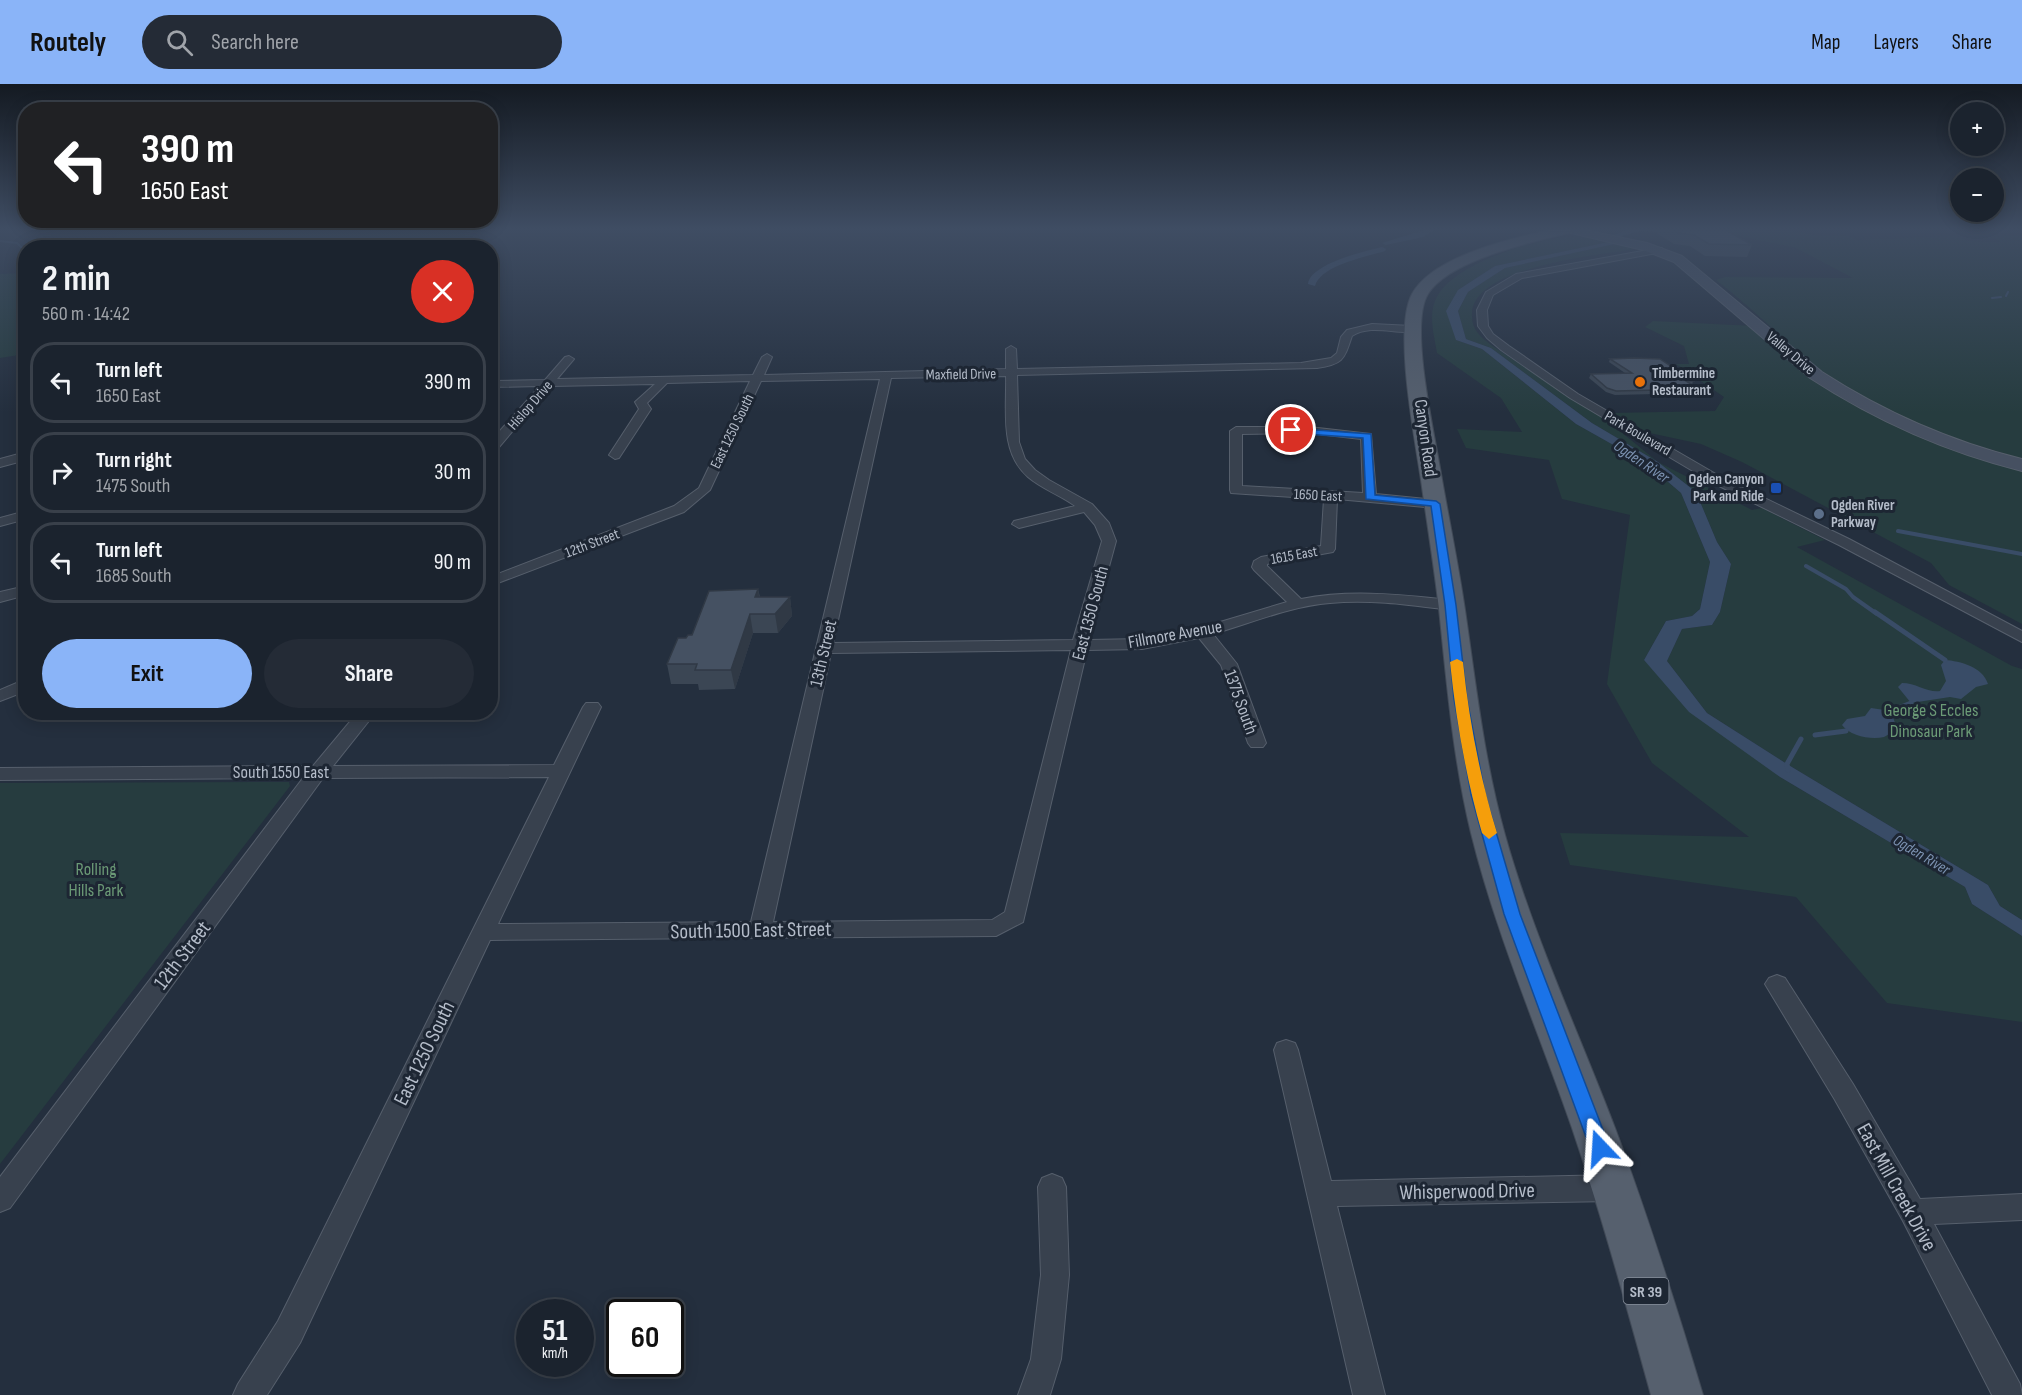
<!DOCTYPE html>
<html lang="en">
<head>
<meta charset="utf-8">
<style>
  body { margin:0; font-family:"Sofia Sans Condensed",sans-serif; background:#242b36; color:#f1f3f6; height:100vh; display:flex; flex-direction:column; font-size:22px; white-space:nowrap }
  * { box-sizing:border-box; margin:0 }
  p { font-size:20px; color:#a0a4aa }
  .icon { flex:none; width:33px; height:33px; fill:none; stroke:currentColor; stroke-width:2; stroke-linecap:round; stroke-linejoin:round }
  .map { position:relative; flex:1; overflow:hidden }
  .side { position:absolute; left:18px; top:156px; width:480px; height:480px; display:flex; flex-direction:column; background:#1b232e; border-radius:24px; box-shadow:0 3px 15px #0003,0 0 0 2px #39404a }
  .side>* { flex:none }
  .hud { position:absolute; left:18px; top:18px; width:480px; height:126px; border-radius:24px; box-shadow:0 3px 15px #0003,0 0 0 2px #39404a; background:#202124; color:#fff; overflow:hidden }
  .fabs { position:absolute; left:1950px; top:18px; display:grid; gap:12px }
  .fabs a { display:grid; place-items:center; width:54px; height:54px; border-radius:50%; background:#1b232e; box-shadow:0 3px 15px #0003,0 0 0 2px #39404a; font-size:30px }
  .speed { position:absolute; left:516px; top:1215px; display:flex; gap:12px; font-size:30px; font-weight:700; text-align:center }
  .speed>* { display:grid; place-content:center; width:78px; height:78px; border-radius:50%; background:#1b232e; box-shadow:0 3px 15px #0003,0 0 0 2px #39404a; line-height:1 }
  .speed small { font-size:15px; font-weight:400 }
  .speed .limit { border:3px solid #111; border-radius:9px; background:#fff; color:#111 }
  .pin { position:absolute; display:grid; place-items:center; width:51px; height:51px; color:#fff; margin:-26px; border:3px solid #fff; border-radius:50%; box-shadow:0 2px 6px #0007 }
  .me { position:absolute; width:66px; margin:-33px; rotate:340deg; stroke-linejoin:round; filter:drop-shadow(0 0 4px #0008) }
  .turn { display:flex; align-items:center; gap:21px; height:126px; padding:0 24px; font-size:27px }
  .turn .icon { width:78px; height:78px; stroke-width:2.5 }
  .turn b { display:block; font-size:42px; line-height:51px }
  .round { display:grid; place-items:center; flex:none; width:63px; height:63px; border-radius:32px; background:#242b36 }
  .headline { display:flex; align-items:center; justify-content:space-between; height:102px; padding:0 24px }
  h1 { font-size:36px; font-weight:700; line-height:45px }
  .button { display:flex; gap:12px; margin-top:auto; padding:12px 24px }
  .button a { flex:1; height:69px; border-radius:36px; background:#8ab4f8; color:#111; font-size:24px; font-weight:700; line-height:69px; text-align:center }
  .button a+a { background:#242b36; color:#f1f3f6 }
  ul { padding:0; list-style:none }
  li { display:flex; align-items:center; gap:18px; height:81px; margin:0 12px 9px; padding:0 12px; border:3px solid #39404a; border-radius:24px }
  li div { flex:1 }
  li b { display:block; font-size:22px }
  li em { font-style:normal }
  header { display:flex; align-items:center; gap:36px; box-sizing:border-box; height:84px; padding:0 30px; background:#8ab4f8; color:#111 }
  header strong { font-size:28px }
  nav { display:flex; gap:33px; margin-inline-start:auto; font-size:21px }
  .search { width:420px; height:54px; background:#242b36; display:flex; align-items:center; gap:15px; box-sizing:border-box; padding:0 21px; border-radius:33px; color:#a0a4aa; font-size:22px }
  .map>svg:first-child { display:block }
  .green { fill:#263c3f }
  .water { fill:#394c67 }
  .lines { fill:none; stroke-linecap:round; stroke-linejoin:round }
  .stream-far2 { stroke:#394c67; stroke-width:2 }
  .stream-far1 { stroke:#394c67; stroke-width:4 }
  .stream { stroke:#394c67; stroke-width:5 }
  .canal { fill:#394c67; fill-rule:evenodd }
  .street-casing { stroke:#565f6c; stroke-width:2 }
  .secondary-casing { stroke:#565f6c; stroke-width:2 }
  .primary-casing { stroke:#414a57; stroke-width:2 }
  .street { fill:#38414e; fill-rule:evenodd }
  .secondary { fill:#465061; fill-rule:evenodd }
  .primary { fill:#56606e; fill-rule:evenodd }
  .wall { fill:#3b4654 }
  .shaded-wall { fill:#303945 }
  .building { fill:#455162; stroke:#303945; stroke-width:1.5 }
  .route { fill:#1a73e8; stroke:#114b97; stroke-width:1.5 }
  .slow { fill:#f59e0b }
  .food-dot { fill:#e8710a; stroke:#1d2633; stroke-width:2 }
  .transit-dot { fill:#1a4fb4; stroke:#1d2633; stroke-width:2 }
  .service-dot { fill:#5c6f8a; stroke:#1d2633; stroke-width:2 }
  .labels { text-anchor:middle; stroke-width:6; stroke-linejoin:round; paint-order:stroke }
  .far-street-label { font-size:15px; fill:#b4bcc9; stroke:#1d2633 }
  .far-poi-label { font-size:15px; font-weight:bold; fill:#b4bcc9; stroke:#1d2633; text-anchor:start }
  .far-water-label { font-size:16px; font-style:italic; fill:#7c92b1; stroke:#1d2633 }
  .shield { fill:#1d2633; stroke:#878f9c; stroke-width:1.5 }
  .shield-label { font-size:16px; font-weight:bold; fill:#b4bcc9 }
  .street-label { font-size:18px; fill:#b4bcc9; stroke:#1d2633 }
  .park-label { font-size:18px; fill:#6b9a76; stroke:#1d2633 }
  .near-street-label { font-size:21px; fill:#b4bcc9; stroke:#1d2633 }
</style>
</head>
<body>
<header>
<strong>Routely</strong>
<div class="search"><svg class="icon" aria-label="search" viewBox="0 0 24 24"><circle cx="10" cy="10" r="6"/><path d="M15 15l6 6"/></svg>Search here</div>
<nav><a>Map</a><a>Layers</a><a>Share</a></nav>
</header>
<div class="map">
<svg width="2022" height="1311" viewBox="0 0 2022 1311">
  <rect width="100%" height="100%" fill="#242f3e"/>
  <path class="green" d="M124,146H474L462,164L102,163Z
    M1686,146H1784L1815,151L1848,152L1857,156L1955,152L1970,157L2001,158L1993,153L2022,151V375C1953,354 1882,333 1824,289C1787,260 1754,225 1716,196L1725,193L1853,194L1794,163L1716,148Z
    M1588,152L1608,158L1495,182L1458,206L1456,256L1482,265L1576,340L1647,380L1681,409L1710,478L1700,525L1692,532L1666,537L1644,576L1780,693L1965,803L1972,820L2022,852V938L1887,919L1796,813L1570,781L1560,749L1749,753L1652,679L1607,600L1630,431L1562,415L1549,376L1466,364L1457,345L1522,348L1501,314L1437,269C1434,250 1427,229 1438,211C1457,180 1521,161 1556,154C1566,152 1577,153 1588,152Z
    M1619,159L1640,164C1602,171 1469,182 1472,232C1472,246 1480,252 1491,261L1605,335L1658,378L1752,426L1762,424L1825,456L1797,463L2012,582L2022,585V836L2000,822L1988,801L1787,680L1707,629L1667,577L1682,545L1712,541L1720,528L1731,480L1717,458L1696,408L1658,378L1592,339L1491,264L1466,255L1458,227L1468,208L1505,184Z
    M25,189V270L0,274V190Z
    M1653,237L1754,242L1825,304L1857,321L2022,386V540L1949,501L1931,479L1742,378L1701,360L1645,348L1609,329L1715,327L1724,313L1676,280H1689L1684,262L1645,243Z
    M283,698H289L290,702L0,1080V699Z"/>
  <path class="water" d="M1627,146H1686V148L1640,147L1622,152L1619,159L1505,184L1468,208L1458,227L1466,255L1491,264L1592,339L1658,378L1696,408L1717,458L1731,480L1720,528L1712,541L1682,545L1667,577L1707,629L1787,680L1988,801L2000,822L2022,836V852L1972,820L1965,803L1780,693L1689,628L1644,576L1666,537L1692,532L1700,525L1710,478L1681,409L1647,380L1576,340L1482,265L1456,256L1446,227L1458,206L1495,182L1608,158L1613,151Z
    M1945,576C1960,577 1983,583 1988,600L1976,603L1961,615L1950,613L1911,619L1898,603L1902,599C1916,599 1928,609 1940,607L1946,597L1941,581Z
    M1871,624L1891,627L1897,645C1893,647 1888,651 1884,653C1871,656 1850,652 1842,641L1847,635L1865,632Z"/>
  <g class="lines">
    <path class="stream-far2" d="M0,157L17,159L26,168
      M2006,212L2008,208
      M1992,214L2001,213"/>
    <path class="stream-far1" d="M1898,447L2022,470
      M1806,482L1846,505L1853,513L1877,530"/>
    <path class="stream" d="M1875,528L1945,576
      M1891,627L1911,619
      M1815,651L1846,647
      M1788,686L1787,680L1801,655"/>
    <path class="canal" d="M1425,146H1434L1423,153L1386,161L1382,159Z
      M1382,163L1386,165L1385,167C1366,173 1321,181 1315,202L1308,200C1310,180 1365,167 1382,163Z"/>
    <g class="street-casing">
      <path id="street" d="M1659,164H1662V168L1522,194L1493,211L1487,226L1488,242L1493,250L1509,262L1578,310L1721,393L1849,455L2022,547V558L1839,461L1713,399L1570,314L1501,266L1487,254L1478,242L1477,226L1486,208L1516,190Z
        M1372,240L1412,242L1417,245C1404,254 1373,238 1352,252C1344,275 1344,280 1317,284L1017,291L1019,358L1025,375L1035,386L1049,396L1092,420L1109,439L1116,457L1089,556L1142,555L1200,544L1287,518L1254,486L1252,483L1254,477L1261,473L1321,462L1324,415L1231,409L1230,406V347L1236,343H1309L1371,350L1376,410L1436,416L1443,420L1436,424L1337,415L1335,465L1333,468L1267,480V482L1301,515C1352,505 1400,511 1451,516L1459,521L1451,526C1411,521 1370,515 1330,519C1291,522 1251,539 1213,550L1237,580L1266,659L1263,663H1251L1248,659L1221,581L1199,554L1142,565L1087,566L1023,838L996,852L490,856L300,1259L267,1311H233L238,1300L278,1237L549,693L323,694L10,1124L0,1128V1093L303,694L0,696V684L313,682L358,628H376L333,682L554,681L583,623L586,619H598L601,623L498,840L751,838L880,295L761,297L710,406L684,428L490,502V493L674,422L699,404L750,297L667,299L647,319L651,325L619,374L615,375L609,371L639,325L635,318L655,300L551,302L494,369H490V358L540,302L490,303V297L545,296L565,273L569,272L574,275L557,295L753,291L762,273L767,270L772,273L764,291L1006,285V265L1011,262L1016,265L1017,285L1301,279L1331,274L1337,269L1341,253L1347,246ZM1006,292C1007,325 999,368 1028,393C1042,405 1060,411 1075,422L1014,437L1012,440L1019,444L1084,428L1095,441L1102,457L1073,556L833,559L891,294ZM1309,349L1361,355L1363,409L1242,402V350ZM1071,566L1005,828L992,836L773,838L831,569Z
        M26,368V376L0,383V375Z
        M26,427V435L0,442V434Z
        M26,502V511L0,518V508Z
        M26,595V607L0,617V606Z
        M1777,891L1785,894L1853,1000L1920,1115L2022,1110V1136L1934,1140L2020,1300L2022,1311H1992L1903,1137L1835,1016L1765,900L1769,894Z
        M1286,956L1295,959L1298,966L1331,1097L1614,1091L1624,1095L1628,1104L1624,1113L1614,1117L1337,1122L1385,1311H1353L1274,966L1277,959Z
        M1052,1090L1062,1094L1066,1103L1069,1191L1061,1275L1050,1311H1018L1031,1275L1041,1191L1038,1103L1042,1094Z"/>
    </g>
    <g class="secondary-casing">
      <path id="secondary" d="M1565,146H1584L1647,159L1682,172L1822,288C1884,328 1950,357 2022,375V387C1946,368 1876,337 1810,294L1674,178L1643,166L1567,148Z"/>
    </g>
    <g class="primary-casing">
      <path id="primary" d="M1550,146H1571L1569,149C1532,158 1449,176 1428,210C1409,240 1434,347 1440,384C1448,431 1458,478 1465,526C1476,601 1484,676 1505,751C1533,851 1578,947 1615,1044C1648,1132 1676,1221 1703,1311H1651C1626,1221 1602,1132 1572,1044C1538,946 1496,850 1471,749C1453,675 1447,601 1439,525C1434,482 1427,439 1421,396C1415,355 1393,245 1412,210C1433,172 1510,155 1550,146Z"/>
    </g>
    <use href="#street" class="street"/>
    <use href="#secondary" class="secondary"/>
    <use href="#primary" class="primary"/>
  </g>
  <path class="wall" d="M1654,146H1726L1752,161L1747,173L1705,172L1690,162L1674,160L1653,147Z
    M1610,275L1693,297L1692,301L1699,305L1697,309L1615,311L1606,308L1589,294L1591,290L1625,289L1609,278Z
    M758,505L760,513H790L792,532L778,549H753L735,605L699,606L698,600H671L667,580L686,554Z"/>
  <path class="shaded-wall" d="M758,505L761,523L755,513Z
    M790,513L792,532L778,549L775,530Z
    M750,530L753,549L735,605L731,586Z"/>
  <path class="building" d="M1673,146H1726L1752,161L1709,160L1694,151L1678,149Z
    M1634,274L1660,275L1693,297H1686L1699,305L1616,307L1607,304L1591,290L1632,289L1610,275Z
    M758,505L755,513H790L775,530H750L731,586H695L697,580H667L678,554H686L688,551H692L709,507Z"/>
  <linearGradient id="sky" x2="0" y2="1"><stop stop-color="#141a22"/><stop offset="0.44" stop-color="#3f4d63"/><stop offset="1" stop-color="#3f4d63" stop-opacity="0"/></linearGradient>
  <rect width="2022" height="329" fill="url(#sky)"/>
  <path class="route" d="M1288,344L1371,350L1375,411L1436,417L1440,420L1456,521L1467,615L1485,710L1520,830L1610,1064L1607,1071L1600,1073L1593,1071L1590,1064L1504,830L1471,710L1454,615L1445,521L1431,422L1366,415L1363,354L1291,349L1286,346Z"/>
  <path class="slow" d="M1457,575L1463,578C1469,636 1480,694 1497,749L1489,755L1482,749C1466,694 1456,636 1450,578Z"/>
  <circle class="food-dot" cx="1640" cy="298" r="6"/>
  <rect class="transit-dot" x="1770" y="398" width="12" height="12" rx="3"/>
  <circle class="service-dot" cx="1819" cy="430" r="6"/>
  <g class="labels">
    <g class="far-street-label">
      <text transform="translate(1791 269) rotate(40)" y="5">Valley Drive</text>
      <text transform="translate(961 290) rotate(-1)" y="5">Maxfield Drive</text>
      <text transform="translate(530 321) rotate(-49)" y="5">Hislop Drive</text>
      <text transform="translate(732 347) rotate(-64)" y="5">East 1250 South</text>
      <text transform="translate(1638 349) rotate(30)" y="5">Park Boulevard</text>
      <text transform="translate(1318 411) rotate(3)" y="5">1650 East</text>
      <text transform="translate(592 459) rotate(-21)" y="5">12th Street</text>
      <text transform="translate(1294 471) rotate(-10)" y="5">1615 East</text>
    </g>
    <g class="far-poi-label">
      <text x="1652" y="294">Timbermine<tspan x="1652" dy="17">Restaurant</tspan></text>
      <text x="1764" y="400" text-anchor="end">Ogden Canyon<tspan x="1764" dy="17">Park and Ride</tspan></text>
      <text x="1831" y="426">Ogden River<tspan x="1831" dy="17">Parkway</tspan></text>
    </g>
    <g class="far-water-label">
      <text transform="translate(1642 377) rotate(34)" y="6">Ogden River</text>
      <text transform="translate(1922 770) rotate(31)" y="6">Ogden River</text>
    </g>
    <rect class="shield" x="1623.5" y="1194" width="45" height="26" rx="4.5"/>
    <g class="shield-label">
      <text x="1646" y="1213">SR 39</text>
    </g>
    <g class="street-label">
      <text transform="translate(1426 354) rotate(82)" y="6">Canyon Road</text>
      <text transform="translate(1090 529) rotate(-75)" y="6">East 1350 South</text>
      <text transform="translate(1175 550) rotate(-10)" y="6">Fillmore Avenue</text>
      <text transform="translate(823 569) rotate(-77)" y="6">13th Street</text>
      <text transform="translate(1241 618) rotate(70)" y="6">1375 South</text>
      <text x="281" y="694">South 1550 East</text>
    </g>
    <g class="park-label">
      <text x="1931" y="632">George S Eccles<tspan x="1931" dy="21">Dinosaur Park</tspan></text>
      <text x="96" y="791">Rolling<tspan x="96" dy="21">Hills Park</tspan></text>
    </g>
    <g class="near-street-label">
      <text transform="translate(751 846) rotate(-1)" y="7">South 1500 East Street</text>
      <text transform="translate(182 871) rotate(-53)" y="7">12th Street</text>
      <text transform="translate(424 969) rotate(-64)" y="7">East 1250 South</text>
      <text transform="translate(1897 1103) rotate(61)" y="7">East Mill Creek Drive</text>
      <text transform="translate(1467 1107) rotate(-1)" y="7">Whisperwood Drive</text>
    </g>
  </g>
</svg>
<div class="fabs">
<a>+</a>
<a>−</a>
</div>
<div class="speed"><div>51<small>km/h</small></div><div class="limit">60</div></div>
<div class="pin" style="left:1291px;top:346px;background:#d93025"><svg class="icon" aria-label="arrive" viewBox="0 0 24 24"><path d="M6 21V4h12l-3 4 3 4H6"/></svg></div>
<svg class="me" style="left:1600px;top:1064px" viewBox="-20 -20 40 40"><path d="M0-17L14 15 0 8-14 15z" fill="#1a73e8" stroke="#fff" stroke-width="4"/></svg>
<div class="hud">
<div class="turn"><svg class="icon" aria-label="left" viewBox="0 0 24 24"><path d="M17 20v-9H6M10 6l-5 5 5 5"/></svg><div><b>390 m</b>1650 East</div></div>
</div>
<section class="side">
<div class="headline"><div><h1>2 min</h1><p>560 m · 14:42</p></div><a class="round" style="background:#d93025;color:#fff"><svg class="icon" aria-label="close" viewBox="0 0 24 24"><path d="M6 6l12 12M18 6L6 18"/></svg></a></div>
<ul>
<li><svg class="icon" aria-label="left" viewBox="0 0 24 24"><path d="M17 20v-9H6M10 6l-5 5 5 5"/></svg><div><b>Turn left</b><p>1650 East</p></div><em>390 m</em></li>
<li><svg class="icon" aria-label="right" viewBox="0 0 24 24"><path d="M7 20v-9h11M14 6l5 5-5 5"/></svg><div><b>Turn right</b><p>1475 South</p></div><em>30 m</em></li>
<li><svg class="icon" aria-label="left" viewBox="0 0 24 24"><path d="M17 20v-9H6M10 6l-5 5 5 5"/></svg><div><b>Turn left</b><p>1685 South</p></div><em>90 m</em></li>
</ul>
<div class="button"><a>Exit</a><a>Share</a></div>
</section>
</div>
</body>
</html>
